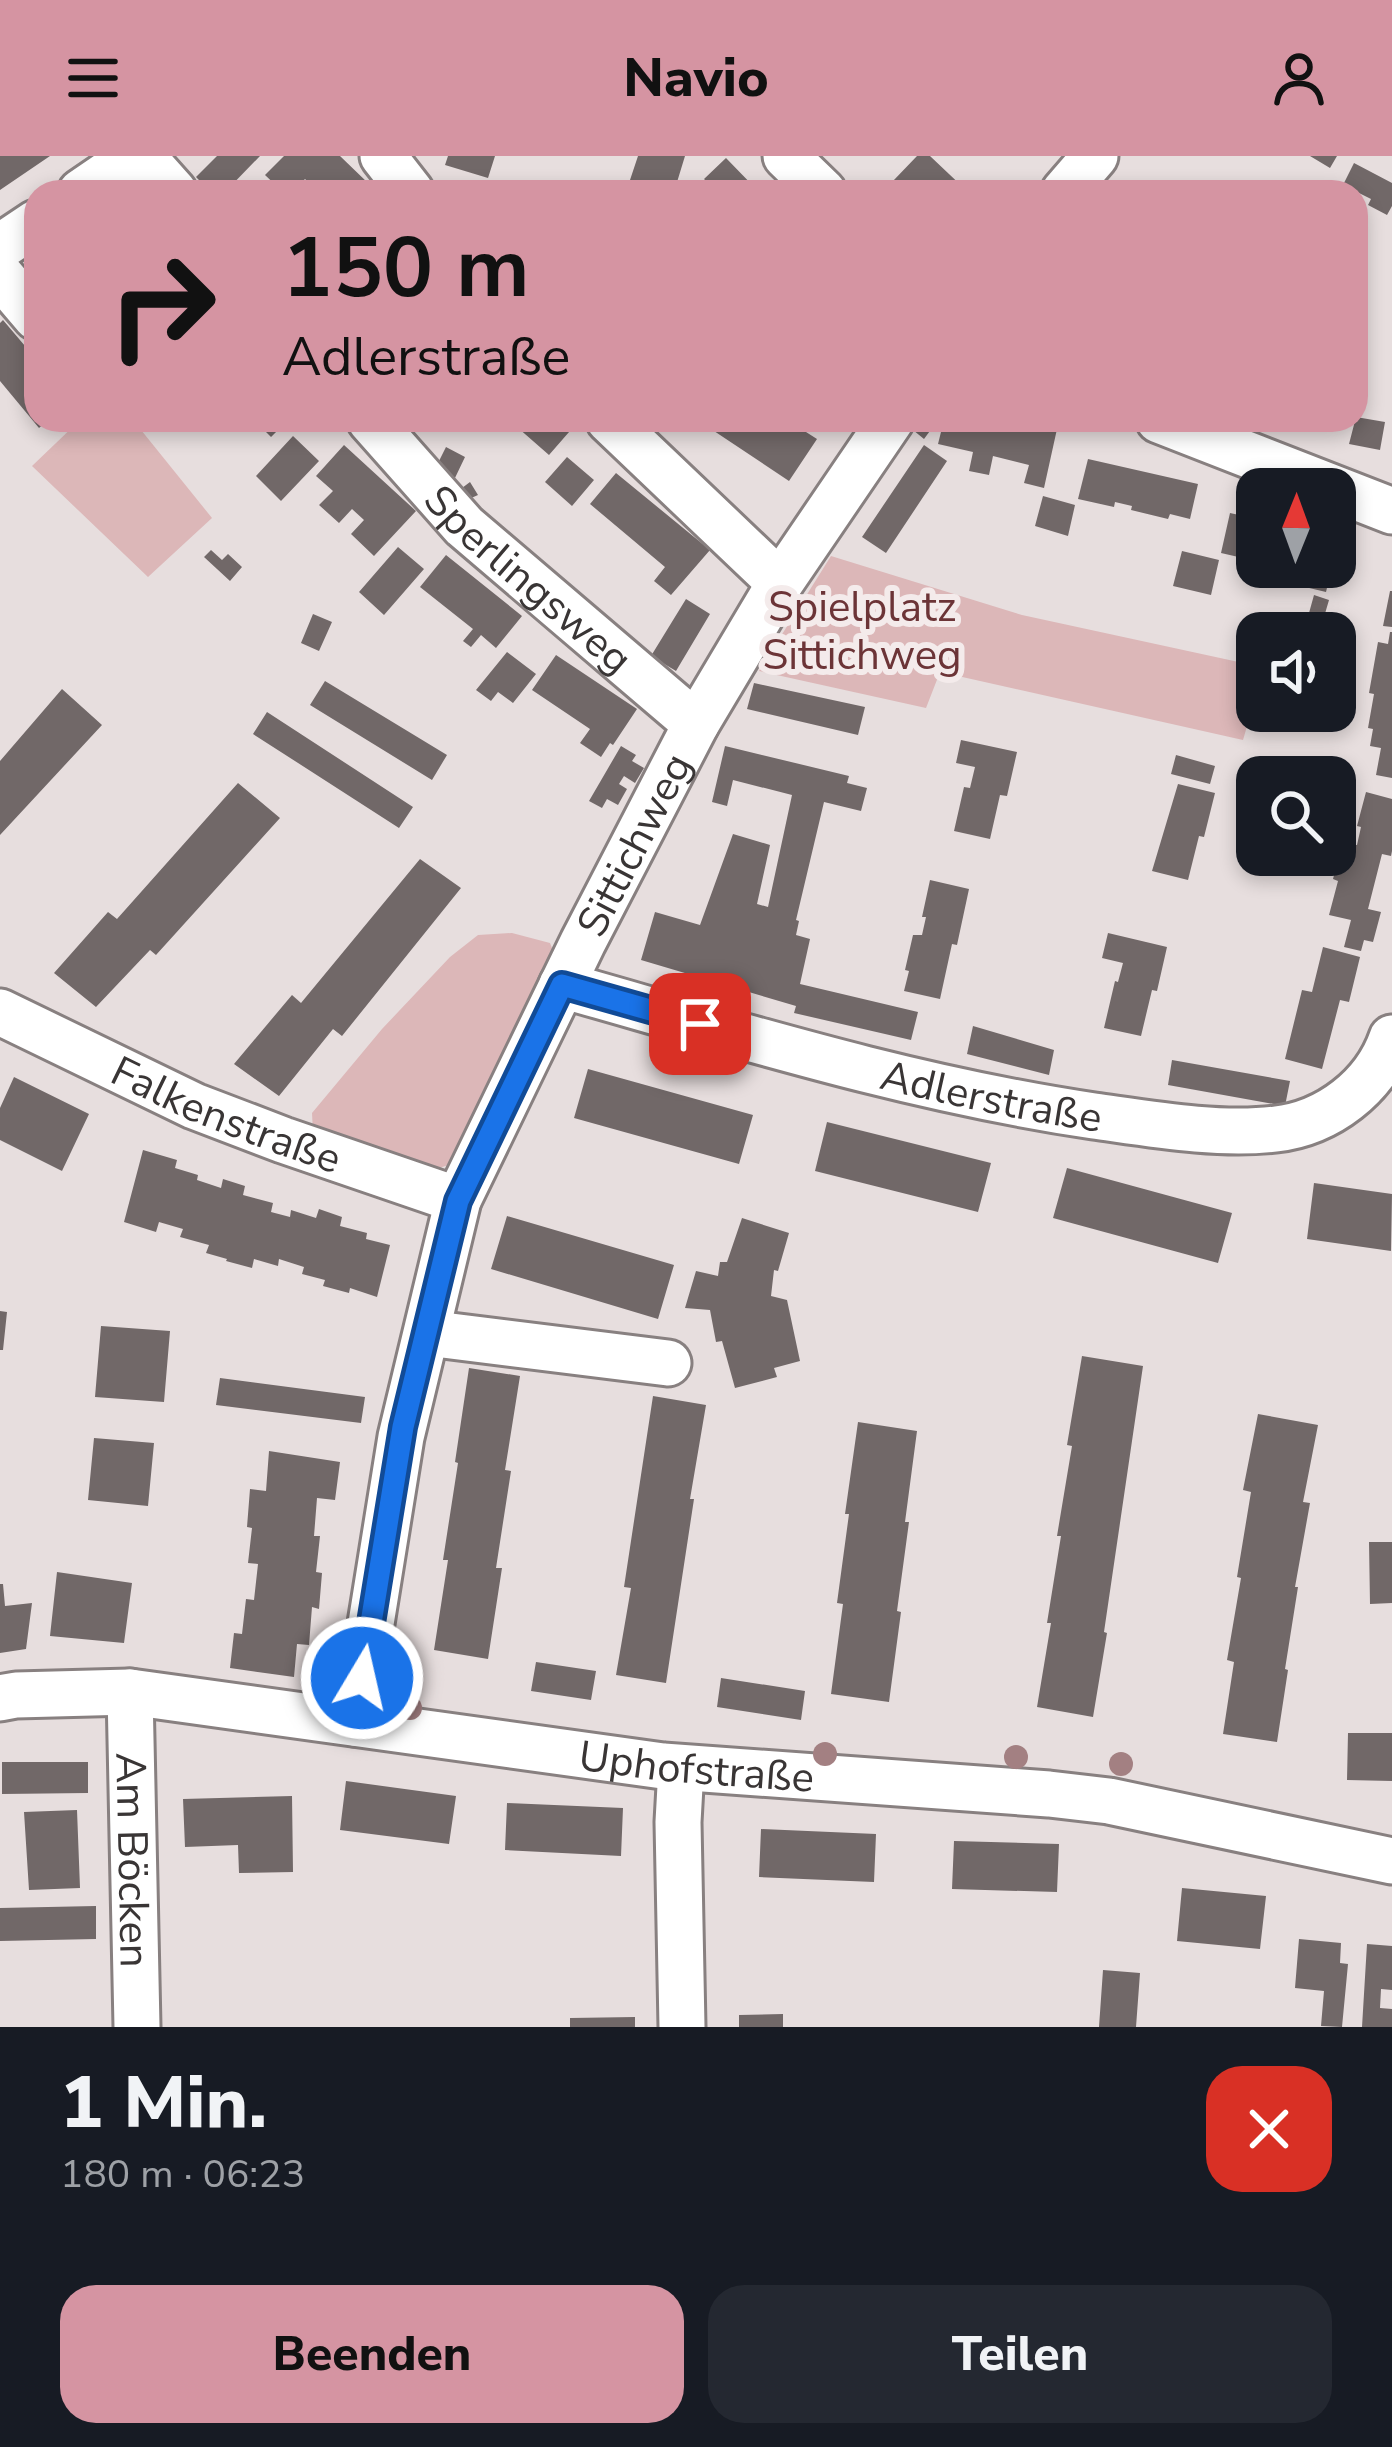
<!DOCTYPE html>
<html lang="de">
<head>
<meta charset="utf-8">
<style>
  body { margin:0; font-family:"Nunito Sans",sans-serif; background:#242831; color:#f1f3f6; height:100vh; display:flex; flex-direction:column; font-size:45px; white-space:nowrap }
  * { box-sizing:border-box; margin:0 }
  p { font-size:39px; color:#9ea1a6 }
  .icon { flex:none; width:66px; height:66px; fill:none; stroke:currentColor; stroke-width:2; stroke-linecap:round; stroke-linejoin:round }
  .map { position:relative; height:1871px; overflow:hidden }
  .drawer { display:flex; flex-direction:column; background:#171b24; flex:1 }
  .drawer>* { flex:none }
  .guide { position:absolute; left:24px; top:24px; width:1344px; height:252px; border-radius:36px; box-shadow:0 6px 18px #0003; background:#d594a2; color:#111; overflow:hidden }
  .needle { width:78px; rotate:1deg }
  .controls { position:absolute; left:1236px; top:312px; display:grid; gap:24px }
  .controls a { display:grid; place-items:center; width:120px; height:120px; border-radius:24px; background:#171b24; box-shadow:0 6px 18px #0003; font-size:60px }
  .pin { position:absolute; display:grid; place-items:center; width:102px; height:102px; color:#fff; margin:-51px; border-radius:24px; box-shadow:0 6px 18px #0006 }
  .me { position:absolute; width:132px; margin:-66px; rotate:9deg; stroke-linejoin:round; filter:drop-shadow(0 0 9px #0008) }
  .turn { display:flex; align-items:center; gap:42px; height:252px; padding:0 60px; font-size:54px }
  .turn .icon { width:156px; height:156px; stroke-width:2.5 }
  .turn b { display:block; font-size:84px; line-height:102px }
  .round { display:grid; place-items:center; flex:none; width:126px; height:126px; border-radius:36px; background:#242831 }
  .overview { display:flex; align-items:center; justify-content:space-between; height:204px; padding:0 60px }
  h1 { font-size:72px; font-weight:800; line-height:90px }
  .primary-button { display:flex; gap:24px; margin-top:auto; padding:24px 60px }
  .primary-button a { flex:1; height:138px; border-radius:36px; background:#d594a2; color:#111; font-size:48px; font-weight:800; line-height:138px; text-align:center }
  .primary-button a+a { background:#242831; color:#f1f3f6 }
  header { display:flex; justify-content:space-between; align-items:center; height:156px; padding:0 60px; background:#d594a2; color:#111; font-size:54px; font-weight:800 }
  .map>svg:first-child { display:block }
  .green { fill:#dcb7b8 }
  .building { fill:#716868 }
  .lines { fill:none; stroke-linecap:round; stroke-linejoin:round }
  .minor-casing { stroke:#888080; stroke-width:51 }
  .minor { stroke:#fff; stroke-width:45 }
  .tree { fill:#a38082 }
  .route-casing { stroke:#114b97; stroke-width:30 }
  .route { stroke:#1a73e8; stroke-width:21 }
  .labels { text-anchor:middle; stroke-width:12; stroke-linejoin:round; paint-order:stroke }
  .street-label { font-size:42px; fill:#393535; stroke:#f4ebeb }
  .park-label { font-size:42px; fill:#6c3437; stroke:#f4ebeb }
</style>
</head>
<body>
<header><svg class="icon" aria-label="menu" viewBox="0 0 24 24"><path d="M4 6h16M4 12h16M4 18h16"/></svg>Navio<svg class="icon" aria-label="person" viewBox="0 0 24 24"><circle cx="12" cy="8" r="4"/><path d="M4 21q1-7 8-7t8 7"/></svg></header>
<div class="map">
<svg width="1392" height="1871" viewBox="0 0 1392 1871">
  <rect width="100%" height="100%" fill="#e7dede"/>
  <path class="green" d="M80,264H133L212,362L148,421L32,310Z
    M831,400L1022,459L1257,510V536L1243,584L940,516L926,552L759,515Z
    M512,777L550,787L558,807L461,1005L433,1014L313,977L312,957L382,873L450,801L478,779Z"/>
  <path class="building" d="M0,0H50L0,34Z
    M217,0H260L225,36H211L196,21Z
    M284,0H340L369,28L361,36H319L305,23L292,36H283L265,19Z
    M448,0H495L488,22L445,9Z
    M638,0H685L674,36H626Z
    M917,0H930L968,36H904L893,25Z
    M1310,0H1337L1330,12Z
    M726,2L759,36H717L704,23Z
    M1354,7L1392,27V50L1387,59L1368,49L1371,43L1343,29Z
    M3,164L36,203V264H48L39,272L0,225V167Z
    M1356,261L1385,266L1380,294L1349,288Z
    M254,264H298L286,275L282,270L271,281Z
    M509,264H572L576,268L549,299Z
    M637,264H666L651,278Z
    M708,264H814L806,276L817,283L789,325L705,269Z
    M920,264H938L924,283L913,274Z
    M944,264H1017L1057,273L1044,332L1024,327L1029,309L993,300L989,319L969,315L973,296L938,288Z
    M293,280L319,305L281,345L256,320Z
    M344,289L416,355L374,400L351,378L364,364L352,353L339,367L319,349L333,335L316,320Z
    M924,289L947,305L886,397L862,381Z
    M446,291L465,301L454,324L434,315Z
    M567,301L594,324L572,350L545,326Z
    M1088,303L1198,328L1190,363L1170,358L1168,363L1131,354L1132,350L1115,346L1114,351L1078,343Z
    M616,317L710,394L671,439L654,425L665,411L590,348Z
    M470,326L478,339L469,343L462,332Z
    M1043,340L1075,349L1068,380L1035,370Z
    M1230,357L1257,363L1256,405L1221,397Z
    M398,391L424,413L384,459L359,436Z
    M211,394L222,404L228,398L242,411L230,425L204,401Z
    M1182,395L1219,404L1211,439L1173,430Z
    M446,399L522,460L496,492L481,479L471,491L463,485L473,473L420,431Z
    M1286,411H1332L1326,436L1305,431L1308,418Z
    M1390,435H1392V471L1383,470Z
    M1314,439L1329,444L1324,461L1309,457Z
    M686,443L710,458L676,515L651,500Z
    M313,458L332,466L319,495L301,487Z
    M1390,476H1392V622L1376,619L1381,592L1370,590L1373,573L1368,572L1374,538L1369,537L1378,486L1388,488Z
    M507,496L536,518L513,547L498,536L491,545L476,534Z
    M556,499L637,553L613,589L610,587L601,601L580,587L590,573L532,534Z
    M325,525L447,599L432,624L310,549Z
    M754,527L865,551L858,579L747,553Z
    M62,533L102,569L0,679V605Z
    M267,556L413,651L399,672L253,578Z
    M961,584L1017,596L1007,640L1000,639L990,683L954,675L964,631L970,632L975,611L956,607Z
    M621,590L636,599L632,605L644,612L635,627L624,620L619,628L627,633L618,649L607,643L602,652L589,645Z
    M725,590L849,620L847,627L867,632L861,655L824,646L796,764L799,765L796,779L810,783L800,828L918,856L911,884L794,857L796,850L641,804L655,756L700,769L733,678L770,689L757,748L768,751L792,639L733,624L727,650L712,646Z
    M1176,599L1215,610L1210,628L1171,618Z
    M238,627L280,662L156,799L150,794L96,851L54,817L108,756L117,763Z
    M1178,628L1215,637L1204,681L1199,680L1188,724L1152,715Z
    M1366,636L1392,643V695L1391,700L1382,698L1368,753L1381,756L1373,786L1364,784L1361,795L1344,791L1351,764L1329,759L1338,725L1333,723L1342,688L1357,689L1361,671L1357,670Z
    M420,703L461,732L342,880L333,873L279,940L234,908L292,839L301,847Z
    M930,724L969,733L957,789L952,788L940,843L904,835L909,815L905,814L913,779H922L926,761H922Z
    M1108,777L1167,791L1157,835L1152,834L1141,880L1104,872L1115,825L1118,826L1123,807L1102,802Z
    M1323,791L1360,801L1349,846L1340,844L1322,913L1285,903L1302,834L1312,836Z
    M973,870L1054,894L1049,919L967,898Z
    M1172,904L1290,925L1285,950L1168,929Z
    M588,913L753,959L739,1008L574,962Z
    M14,921L89,958L62,1015L0,984V952Z
    M827,966L991,1007L978,1056L815,1015Z
    M143,994L177,1004L175,1012L198,1019L197,1024L221,1032L223,1023L245,1030L243,1039L273,1047L271,1056L290,1061L291,1054L316,1062L319,1053L342,1061L340,1070L367,1077L366,1083L390,1089L377,1141L350,1132L349,1137L323,1130L325,1124L302,1118L304,1111L279,1103L278,1110L254,1103L252,1112L226,1105L227,1103L206,1097L209,1089L180,1081L183,1073L159,1066L156,1076L124,1066Z
    M1067,1012L1232,1057L1218,1107L1053,1062Z
    M1314,1027L1392,1038L1391,1095L1307,1083Z
    M507,1060L674,1109L658,1163L491,1113Z
    M742,1062L789,1077L778,1115L774,1114L771,1140L787,1144L800,1205L774,1212L777,1221L735,1232L722,1185L716,1186L710,1154L685,1152L696,1115L718,1120L720,1106H727Z
    M0,1155L7,1156L3,1194H0Z
    M101,1170L170,1175L164,1246L95,1241Z
    M1082,1200L1143,1210L1104,1476L1107,1477L1093,1561L1037,1551L1051,1467H1047L1061,1380H1057L1072,1290L1067,1289Z
    M469,1212L520,1220L505,1314L511,1315L496,1412H502L488,1503L434,1494L448,1404H443L458,1307L455,1306Z
    M220,1222L365,1241L361,1267L216,1249Z
    M653,1240L706,1249L690,1343H694L666,1527L616,1519L631,1432L624,1431Z
    M1258,1258L1318,1269L1303,1346L1310,1347L1295,1431H1298L1285,1513L1288,1514L1277,1586L1223,1578L1234,1506L1227,1504L1241,1422L1237,1421L1251,1336L1243,1334Z
    M858,1266L917,1275L905,1366H909L897,1455L901,1456L889,1546L831,1538L843,1448L837,1447L849,1358H845Z
    M94,1282L154,1287L148,1350L88,1344Z
    M269,1295L340,1306L335,1344L317,1342L314,1380H320L316,1416L322,1417L319,1453L312,1451L309,1489L297,1488L294,1521L230,1512L234,1477L242,1478L246,1443L254,1444L258,1408L248,1407L252,1372L247,1371L250,1333L266,1335Z
    M1369,1386H1392V1447L1370,1448Z
    M57,1416L132,1427L124,1487L50,1480Z
    M0,1428H3L5,1450L32,1447L26,1493L0,1497Z
    M536,1506L596,1515L591,1544L531,1535Z
    M721,1522L805,1535L801,1564L717,1551Z
    M1348,1577H1392V1625L1347,1624Z
    M2,1606H88V1637L2,1638Z
    M346,1625L456,1640L449,1688L340,1674Z
    M292,1640L293,1716L239,1717L238,1689L185,1691L183,1643Z
    M507,1647L623,1652L621,1700L505,1694Z
    M77,1654L80,1732L29,1734L24,1656Z
    M761,1673L876,1678L874,1726L759,1721Z
    M954,1685L1059,1688L1057,1736L952,1733Z
    M1182,1732L1266,1740L1260,1793L1177,1785Z
    M96,1750V1783L0,1785V1752Z
    M1299,1783L1341,1787L1340,1807L1348,1808L1342,1871L1321,1870L1324,1835L1295,1832Z
    M1367,1788L1392,1790V1834L1381,1833L1380,1852L1392,1853V1871H1362Z
    M1103,1814L1140,1817L1136,1871H1099Z
    M783,1858V1871H739V1859Z
    M635,1861V1871H570V1862Z"/>
  <g class="lines">
    <g class="minor-casing">
      <g id="minor">
        <path d="M142,0L174,36"/>
        <path d="M383,0L411,36"/>
        <path d="M786,0L823,36"/>
        <path d="M81,36L134,0"/>
        <path d="M1064,36L1095,0"/>
        <path d="M0,91L36,67"/>
        <path d="M0,119L36,161"/>
        <path id="s1" d="M370,264L464,370L696,568"/>
        <path d="M609,264L780,427"/>
        <path d="M1159,264L1392,355"/>
        <path id="s2" d="M562,829C739,879 912,933 1094,960C1151,968 1219,980 1276,973C1328,967 1375,931 1392,882"/>
        <path id="s3" d="M0,856L194,950L283,984L458,1044"/>
        <path d="M427,1177L668,1207"/>
        <path id="s4" d="M130,1536L137,1871"/>
        <path id="s5" d="M0,1542L16,1539L130,1536L663,1610L1049,1638L1109,1645L1392,1705"/>
        <path id="s6" d="M355,1567L401,1281L458,1044L583,786L696,568L780,427L891,264"/>
        <path d="M681,1612L678,1666L682,1871"/>
      </g>
    </g>
    <use href="#minor" class="minor"/>
  </g>
  <g class="tree">
    <circle cx="410" cy="1552" r="12"/>
    <circle cx="825" cy="1598" r="12"/>
    <circle cx="1016" cy="1601" r="12"/>
    <circle cx="1121" cy="1608" r="12"/>
  </g>
  <g class="lines">
    <g class="route-casing">
      <path id="route" d="M362,1522L403,1271L458,1045L562,829L700,868"/>
    </g>
    <use href="#route" class="route"/>
  </g>
  <g class="labels">
    <g class="street-label">
      <text dy="15" stroke="none"><textPath href="#s1" startOffset="225">Sperlingsweg</textPath></text>
      <text dy="15" stroke="none"><textPath href="#s6" startOffset="930">Sittichweg</textPath></text>
      <text dy="15" stroke="none"><textPath href="#s2" startOffset="444">Adlerstraße</textPath></text>
      <text dy="15" stroke="none"><textPath href="#s3" startOffset="249">Falkenstraße</textPath></text>
      <text dy="15" stroke="none"><textPath href="#s5" startOffset="702">Uphofstraße</textPath></text>
      <text dy="15" stroke="none"><textPath href="#s4" startOffset="168">Am Böcken</textPath></text>
    </g>
    <g class="park-label">
      <text x="862" y="465">Spielplatz<tspan x="862" dy="48">Sittichweg</tspan></text>
    </g>
  </g>
</svg>
<div class="controls">
<a><svg class="needle" viewBox="-14 -14 28 28"><path d="M0-13l5 13h-10z" fill="#e53935"/><path d="M0 13l5-13h-10z" fill="#9ea1a6"/></svg></a>
<a><svg class="icon" aria-label="sound" viewBox="0 0 24 24"><path d="M4 9h4l5-4v14l-5-4H4zM17 9q2 3 0 6"/></svg></a>
<a><svg class="icon" aria-label="search" viewBox="0 0 24 24"><circle cx="10" cy="10" r="6"/><path d="M15 15l6 6"/></svg></a>
</div>
<div class="pin" style="left:700px;top:868px;background:#d93025"><svg class="icon" aria-label="arrive" viewBox="0 0 24 24"><path d="M6 21V4h12l-3 4 3 4H6"/></svg></div>
<svg class="me" style="left:362px;top:1522px" viewBox="-20 -20 40 40"><circle r="17" fill="#1a73e8" stroke="#fff" stroke-width="3"/><path d="M0-11L8 9 0 5-8 9z" fill="#fff"/></svg>
<div class="guide">
<div class="turn"><svg class="icon" aria-label="right" viewBox="0 0 24 24"><path d="M7 20v-9h11M14 6l5 5-5 5"/></svg><div><b>150 m</b>Adlerstraße</div></div>
</div>
</div>
<section class="drawer">
<div class="overview"><div><h1>1 Min.</h1><p>180 m · 06:23</p></div><a class="round" style="background:#d93025;color:#fff"><svg class="icon" aria-label="close" viewBox="0 0 24 24"><path d="M6 6l12 12M18 6L6 18"/></svg></a></div>
<div class="primary-button"><a>Beenden</a><a>Teilen</a></div>
</section>
</body>
</html>
